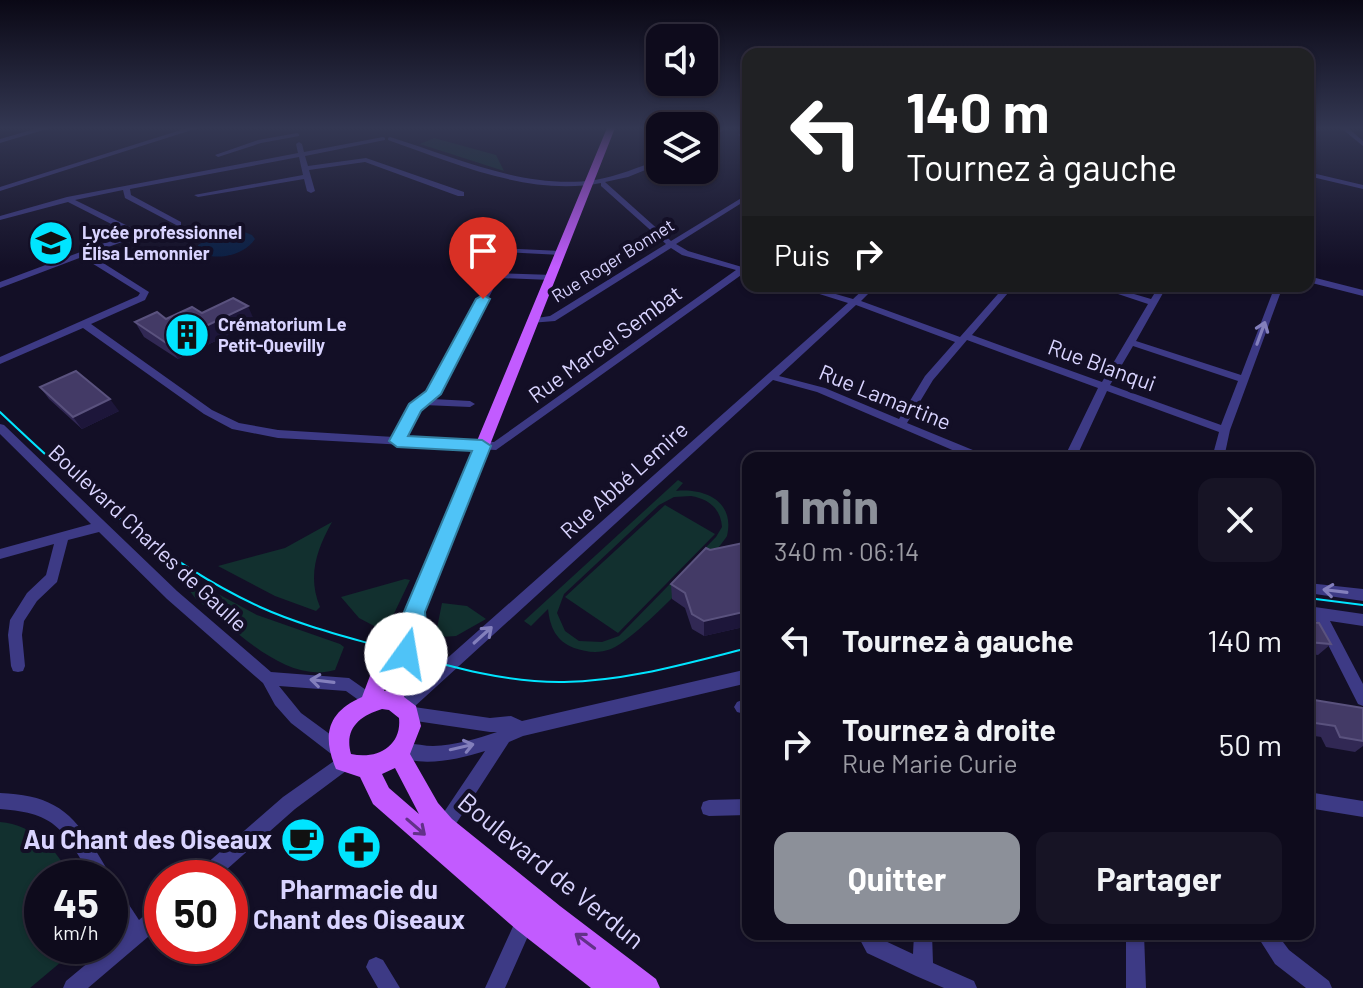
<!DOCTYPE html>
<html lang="fr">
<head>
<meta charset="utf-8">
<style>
  body { margin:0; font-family:Barlow,sans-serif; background:#171425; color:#f1f3f6; height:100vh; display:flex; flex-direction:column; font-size:30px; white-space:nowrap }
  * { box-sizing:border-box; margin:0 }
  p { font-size:26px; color:#9b9ba3 }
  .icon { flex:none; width:44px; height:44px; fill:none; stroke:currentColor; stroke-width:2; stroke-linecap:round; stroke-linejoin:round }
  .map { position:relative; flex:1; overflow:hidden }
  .sheet { position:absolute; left:742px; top:452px; width:572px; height:488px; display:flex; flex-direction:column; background:#0e0b1c; border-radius:16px; box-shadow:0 2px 6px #0004,0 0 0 2px #2e2b3b }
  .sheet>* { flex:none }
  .banner { position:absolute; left:742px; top:48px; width:572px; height:244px; border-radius:16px; box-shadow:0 2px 6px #0004,0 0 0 2px #2e2b3b; background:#202124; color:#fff; overflow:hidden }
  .buttons { position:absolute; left:646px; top:24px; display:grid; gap:16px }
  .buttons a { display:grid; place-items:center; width:72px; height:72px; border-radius:16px; background:#0e0b1c; box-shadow:0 2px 6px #0004,0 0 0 2px #2e2b3b; font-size:40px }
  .speed { position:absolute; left:24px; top:860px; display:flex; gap:16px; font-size:40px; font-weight:700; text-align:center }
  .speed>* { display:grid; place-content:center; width:104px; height:104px; border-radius:50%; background:#0e0b1c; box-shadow:0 2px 6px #0004,0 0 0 2px #2e2b3b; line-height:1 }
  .speed small { font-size:20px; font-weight:400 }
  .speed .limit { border:12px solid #d22; background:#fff; color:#111 }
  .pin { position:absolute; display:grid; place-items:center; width:68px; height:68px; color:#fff; margin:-82px -34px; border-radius:50% 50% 50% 0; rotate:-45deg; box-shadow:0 0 8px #0007 }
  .pin .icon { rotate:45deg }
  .me { position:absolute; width:88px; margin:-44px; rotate:13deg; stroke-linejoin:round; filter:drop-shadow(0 0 6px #0008) }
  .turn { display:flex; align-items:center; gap:28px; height:168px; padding:0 32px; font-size:36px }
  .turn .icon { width:104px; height:104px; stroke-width:2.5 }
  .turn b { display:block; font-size:56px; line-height:68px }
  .then { display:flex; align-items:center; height:76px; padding:0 32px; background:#0003; gap:16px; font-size:30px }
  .round { display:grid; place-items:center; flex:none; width:84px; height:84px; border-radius:16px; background:#171425 }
  .overview { display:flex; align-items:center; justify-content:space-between; height:136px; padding:0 32px }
  h1 { font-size:48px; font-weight:700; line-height:60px; color:#8c9099 }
  .primary-button { display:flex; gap:16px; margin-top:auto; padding:16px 32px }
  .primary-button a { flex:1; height:92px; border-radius:16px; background:#8c9099; color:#fff; font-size:32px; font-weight:700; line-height:92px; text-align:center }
  .primary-button a+a { background:#171425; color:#f1f3f6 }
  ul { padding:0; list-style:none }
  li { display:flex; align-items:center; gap:24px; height:104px; padding:0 32px }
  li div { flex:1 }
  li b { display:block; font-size:30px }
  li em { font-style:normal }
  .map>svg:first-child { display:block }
  .green { fill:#12302f; fill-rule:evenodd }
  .water { fill:#0a1f44 }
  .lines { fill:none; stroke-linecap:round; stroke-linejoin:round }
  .minor { fill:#3d3a85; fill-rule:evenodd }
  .major { fill:#c25bff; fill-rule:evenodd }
  .tram { stroke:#00e5ff; stroke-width:2 }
  .wall { fill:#312854 }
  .shaded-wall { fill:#1d163a }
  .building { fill:#433a66; stroke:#5a527e; stroke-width:2 }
  .oneway { stroke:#837fbc }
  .oneway2 { stroke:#623188 }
  .route { fill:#4fc3f7; stroke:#337fa1; stroke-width:2 }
  .labels { text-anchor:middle; stroke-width:8; stroke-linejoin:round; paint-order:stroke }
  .far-poi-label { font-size:18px; font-weight:bold; fill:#d9d4ff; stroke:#130f26; text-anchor:start }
  .far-street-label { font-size:18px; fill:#d9d4ff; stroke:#130f26 }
  .street-label { font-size:22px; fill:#d9d4ff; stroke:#130f26 }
  .near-poi-label { font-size:26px; font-weight:bold; fill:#d9d4ff; stroke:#130f26; text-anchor:end }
  .near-street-label { font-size:26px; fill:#d9d4ff; stroke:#130f26 }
</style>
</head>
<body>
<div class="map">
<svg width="1363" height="988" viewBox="0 0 1363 988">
  <rect width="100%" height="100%" fill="#130f26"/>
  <path class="green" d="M434,138L496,155L504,171L420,144Z
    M678,480L683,483L676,491C706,488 735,502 727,536C713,558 633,642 611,649C598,654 586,652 574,648C556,641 550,627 548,609L531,626L524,621ZM691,496C709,499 721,509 722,527L716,537L619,636L602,642L579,641L565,631L557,613L564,594L659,505L674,497Z
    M665,505L715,534L618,633L565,597Z
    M332,522C317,549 307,576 320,607L316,611L275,596L218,566L285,548Z
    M405,579L410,580L390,622L378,628L359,618L341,597Z
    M196,582L257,615L340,644L344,647L335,670C285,685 234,628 196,599L189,590Z
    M442,603L467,606L486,619L456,636L441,637L437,628Z
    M0,822C34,825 57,849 71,878H42V946H80L30,988H0Z"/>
  <path class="water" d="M242,231L252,235L255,239C244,256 214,262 197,251L198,245L215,235Z"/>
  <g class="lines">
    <path class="minor" d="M38,128H50L0,143V139Z
      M187,128H198L0,191V187Z
      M719,128H728L704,141V136Z
      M1341,128H1348L1363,141V146Z
      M748,129V134L746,135L748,136V140L738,135Z
      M297,133L299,134V136L261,143L218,157L215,155L258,140Z
      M383,137L385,138V140L305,156L308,166L366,158L464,192V196H458L365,162L309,170L315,191L311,193L307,191L304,179L198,197L194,195L303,175L299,157L130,189L131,195L181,222V226H178L125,198L123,190L75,200L132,228L133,238L89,254L149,292L145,300L91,324L212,410L239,423L278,430L394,437L410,406L429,392L493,273L554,275V279L551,280L499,278L438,394L433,399L470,401L475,404L470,407L424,405L418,410L404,437L494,442L736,270L682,255L671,248L555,321L530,323V319L550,316L666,244L601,186V183C530,197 454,163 388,140V138L390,137C455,157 525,190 595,180C618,176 638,167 660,160V164L628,177L605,182L671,241L748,194V199L676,244L688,251L742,267L748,263V274L744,273L496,450L278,438L232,429L204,414L83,328L0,364V357L138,296L140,293L82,257L0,288V282L126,235L125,231L68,202L0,220V216L67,197L298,153L296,144L299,142L302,144L304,152Z
      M1308,172L1363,185V189L1308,176Z
      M498,248L561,251L565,253L561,255L501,252L497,250Z
      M1308,276L1363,290V296L1308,282Z
      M794,286H808L853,299L867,286H876L861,301L960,337L1005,286H1014L972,335L1102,382L1148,304L1094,286H1107L1151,299L1159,286H1167L1136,341L1241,375L1275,286H1283L1230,430L1224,458H1212L1219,432L1107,391L1076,458H1064L1098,388L967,340L933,380L907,423L985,455L987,458H971L817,392L773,380L414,707L490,718L511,716L522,721L748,669V683L523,736L509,742L450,833L444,836L438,833L435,827L438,821L485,751C457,760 423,767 394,756L392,751L394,746C406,741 421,746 433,746C455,745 477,739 497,732H490L409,720L404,718L402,712L399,711L396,706L399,701L848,303ZM856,305L955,342L925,376L899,419L825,388L779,376ZM1133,346L1238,381L1221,425L1110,385Z
      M0,424L4,425L177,591L271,672L349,678L376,697L379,702L376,707L371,709L346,691L279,686L301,713L342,743L344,748L342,753L336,756L330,753L291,723L275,705L263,683L167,599L99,532L68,540L57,582L37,601L24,621L22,635L25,666L23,671L18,672L13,671L11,666L8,635L10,620L27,593L46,575L54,544L0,559V549L91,524L0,434Z
      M1308,583L1363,589V601L1308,593Z
      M1308,606L1363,614V626L1330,621L1363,684V706L1358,704L1315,619L1308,618Z
      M742,700L748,701V715L737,712L734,707L737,702Z
      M344,754L350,756L352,762L350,768L295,809L217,878H194L197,872L283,797Z
      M1308,792L1363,801V817L1308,808Z
      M0,793C45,795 68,806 92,845C99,856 106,866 111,878L110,880V878H92C64,831 58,813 0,809Z
      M748,799V815L709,816L703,814L701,808L703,802L709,800Z
      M110,882L116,885L139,920L155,906L162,904V925L88,988H63L66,981L125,932L110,908Z
      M527,909L534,911L536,918L505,988H485L520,911Z
      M857,934H877L881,939L913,954L914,934H932L933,963L974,981L977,988H944L916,976L867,953Z
      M1126,934H1144L1146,988H1126Z
      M1256,934H1277L1289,950L1329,981L1332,988H1306L1275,964Z
      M376,957L383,960L400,988H378L366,967L369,960Z"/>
    <path class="major" d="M607,128H615L424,612L425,621L404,697L416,706L421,726L410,754L438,803L452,819L560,906L656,979L660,988H591L517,930L373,804L360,777L336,769C322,736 327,712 362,697L385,636L408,607ZM398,649L386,691H384ZM382,709L389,710L399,718C402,746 377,760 351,754C344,729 359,716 382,709ZM395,768L419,814L389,788L382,774Z"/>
    <path class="tram" d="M0,412C79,487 160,561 260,607C302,626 348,637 392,650C448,666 505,683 564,682C627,681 688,663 748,648
      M1308,598L1363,605"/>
  </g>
  <path class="wall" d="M202,313L255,322L178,359L144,337L135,322L166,319Z
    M40,387L119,411L82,429L49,399Z
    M748,542V626L704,636L692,629L685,608L672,599L671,584L710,550Z
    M1308,622L1331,644L1318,655L1308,654Z
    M1308,699L1363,708V746L1355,752L1326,747L1321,737L1308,735Z"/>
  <path class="shaded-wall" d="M248,306L255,322L178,359L168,344Z
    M110,399L119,411L82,429L73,417Z
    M748,611V626L704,636V621Z"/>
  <path class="building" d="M233,298L248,306L168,344L135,322L157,312L166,319L192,307L202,313Z
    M76,371L110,399L73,417L40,387Z
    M748,542V611L704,621L692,614L685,593L671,584L706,548L710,550Z
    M1308,622L1319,623L1331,644L1308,642Z
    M1308,699L1363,708V741L1340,737L1335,726L1308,722Z"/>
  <defs><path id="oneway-shaft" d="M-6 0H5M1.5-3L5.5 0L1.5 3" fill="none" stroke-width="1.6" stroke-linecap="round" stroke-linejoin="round" transform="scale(2)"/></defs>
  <g class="oneway">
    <use href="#oneway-shaft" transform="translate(1261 333) rotate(-70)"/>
    <use href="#oneway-shaft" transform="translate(1335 591) rotate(-173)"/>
    <use href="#oneway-shaft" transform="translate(483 635) rotate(-42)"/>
    <use href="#oneway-shaft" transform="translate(322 681) rotate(-173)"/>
    <use href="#oneway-shaft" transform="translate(462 747) rotate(-13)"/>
  </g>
  <g class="oneway2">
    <use href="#oneway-shaft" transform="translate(416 827) rotate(41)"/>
    <use href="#oneway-shaft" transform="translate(585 941) rotate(-143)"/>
  </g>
  <linearGradient id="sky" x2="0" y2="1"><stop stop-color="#0a0815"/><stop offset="0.48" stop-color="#333752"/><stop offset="1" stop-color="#333752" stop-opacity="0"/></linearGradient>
  <rect width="1363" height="267" fill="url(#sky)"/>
  <path class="route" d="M483,295L490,299L441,394L421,411L408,436L482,440L491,446L425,612C427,628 421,647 414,661L406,664L398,661L395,654L405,621L404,612L472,451L397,447L389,441L409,404L426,391L476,299Z"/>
  <defs>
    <g id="school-disc" transform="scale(2.3)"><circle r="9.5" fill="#00e5ff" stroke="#130f26"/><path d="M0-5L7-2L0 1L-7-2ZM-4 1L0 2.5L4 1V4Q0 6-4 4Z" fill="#111"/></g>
    <g id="building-disc" transform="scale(2.3)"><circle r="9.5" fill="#00e5ff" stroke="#130f26"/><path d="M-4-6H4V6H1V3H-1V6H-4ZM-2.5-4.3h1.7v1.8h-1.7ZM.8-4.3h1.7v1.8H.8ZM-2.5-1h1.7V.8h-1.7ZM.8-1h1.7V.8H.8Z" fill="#111"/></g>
    <g id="cafe-disc" transform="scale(2.3)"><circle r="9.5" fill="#00e5ff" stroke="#130f26"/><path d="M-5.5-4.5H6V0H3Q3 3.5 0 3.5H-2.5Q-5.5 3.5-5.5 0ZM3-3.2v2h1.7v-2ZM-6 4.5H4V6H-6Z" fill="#111"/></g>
    <g id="pharmacy-disc" transform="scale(2.3)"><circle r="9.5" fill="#00e5ff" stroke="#130f26"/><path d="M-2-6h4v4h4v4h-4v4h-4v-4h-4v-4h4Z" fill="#111"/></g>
  </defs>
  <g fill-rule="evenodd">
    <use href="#school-disc" x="51" y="243"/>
    <use href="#building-disc" x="187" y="335"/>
    <use href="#cafe-disc" x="303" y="840"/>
    <use href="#pharmacy-disc" x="359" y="847"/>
  </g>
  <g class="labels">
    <g class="far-poi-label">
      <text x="82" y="239">Lycée professionnel<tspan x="82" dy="21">Élisa Lemonnier</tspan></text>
      <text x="218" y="331">Crématorium Le<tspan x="218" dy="21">Petit-Quevilly</tspan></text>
    </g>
    <g class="far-street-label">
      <text transform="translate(613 261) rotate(-32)" y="6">Rue Roger Bonnet</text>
    </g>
    <g class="street-label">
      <text transform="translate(605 344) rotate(-36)" y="8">Rue Marcel Sembat</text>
      <text transform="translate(1102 365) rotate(20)" y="8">Rue Blanqui</text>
      <text transform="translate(885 397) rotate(22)" y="8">Rue Lamartine</text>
      <text transform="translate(624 480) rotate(-42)" y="8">Rue Abbé Lemire</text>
      <text transform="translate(148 538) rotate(43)" y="8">Boulevard Charles de Gaulle</text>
    </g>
    <g class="near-poi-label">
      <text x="272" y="849">Au Chant des Oiseaux</text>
      <text x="359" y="899" text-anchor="middle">Pharmacie du<tspan x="359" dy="30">Chant des Oiseaux</tspan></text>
    </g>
    <g class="near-street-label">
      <text transform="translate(551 871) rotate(39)" y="9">Boulevard de Verdun</text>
    </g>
  </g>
</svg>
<div class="buttons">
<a><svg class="icon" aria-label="sound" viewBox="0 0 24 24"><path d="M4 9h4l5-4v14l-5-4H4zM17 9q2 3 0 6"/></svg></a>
<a><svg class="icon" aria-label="layers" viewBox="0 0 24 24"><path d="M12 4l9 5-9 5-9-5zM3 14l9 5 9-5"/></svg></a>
</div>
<div class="speed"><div>45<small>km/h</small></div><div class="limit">50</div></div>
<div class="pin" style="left:483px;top:299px;background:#d93025"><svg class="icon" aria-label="arrive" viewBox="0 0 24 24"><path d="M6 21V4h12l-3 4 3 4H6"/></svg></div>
<svg class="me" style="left:406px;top:654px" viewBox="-20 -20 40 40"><circle r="19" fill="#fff"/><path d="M0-13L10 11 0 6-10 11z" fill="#4fc3f7"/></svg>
<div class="banner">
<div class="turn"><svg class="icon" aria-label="left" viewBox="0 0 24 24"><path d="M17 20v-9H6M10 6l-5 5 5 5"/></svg><div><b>140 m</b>Tournez à gauche</div></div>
<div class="then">Puis<svg class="icon" aria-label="right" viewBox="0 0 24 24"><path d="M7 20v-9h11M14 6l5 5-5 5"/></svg></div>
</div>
<section class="sheet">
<div class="overview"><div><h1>1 min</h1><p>340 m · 06:14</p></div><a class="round"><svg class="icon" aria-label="close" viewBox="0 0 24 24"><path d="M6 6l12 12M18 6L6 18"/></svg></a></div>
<ul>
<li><svg class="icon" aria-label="left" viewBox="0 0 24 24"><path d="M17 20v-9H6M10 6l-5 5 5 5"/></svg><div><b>Tournez à gauche</b></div><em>140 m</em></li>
<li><svg class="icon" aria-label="right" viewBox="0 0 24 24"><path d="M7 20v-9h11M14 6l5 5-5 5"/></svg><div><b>Tournez à droite</b><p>Rue Marie Curie</p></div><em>50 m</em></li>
</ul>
<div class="primary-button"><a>Quitter</a><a>Partager</a></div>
</section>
</div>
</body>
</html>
